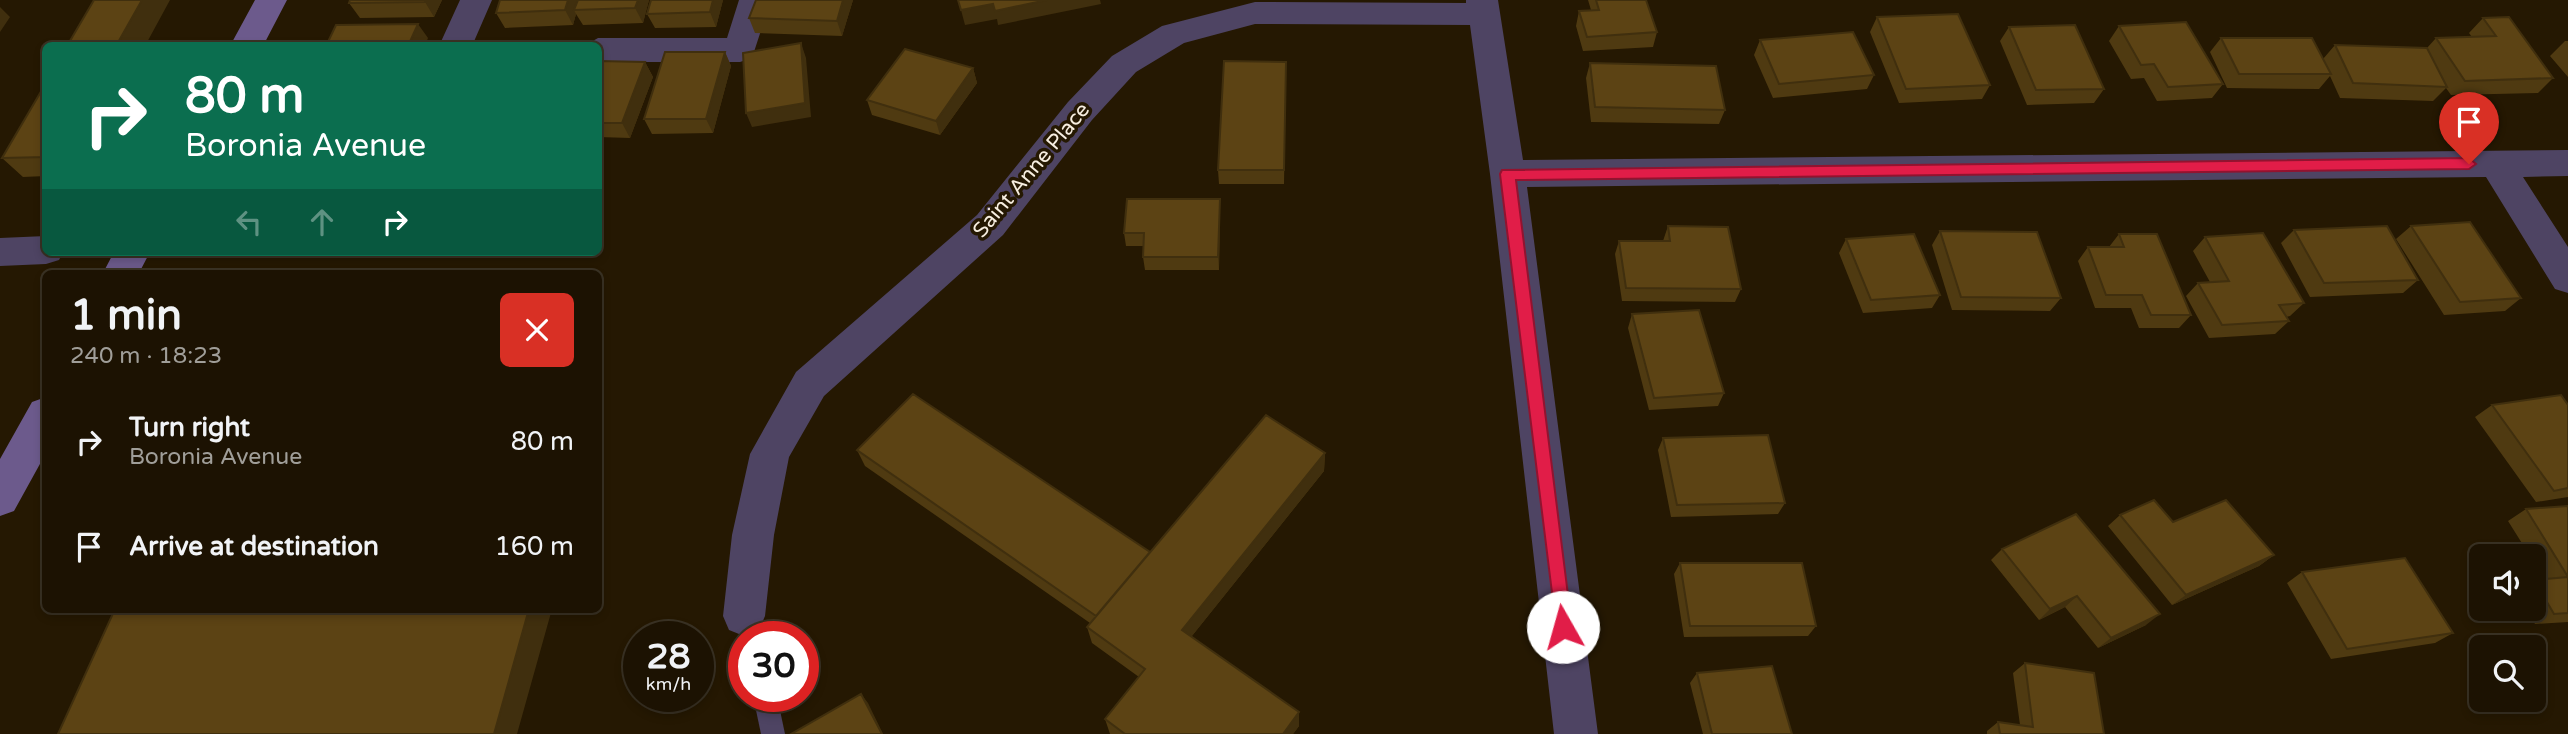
<!DOCTYPE html>
<html lang="en">
<head>
<meta charset="utf-8">
<style>
  body { margin:0; font-family:"Varela Round",sans-serif; background:#251b0c; color:#f1f3f6; height:100vh; display:flex; flex-direction:column; font-size:26px; white-space:nowrap }
  * { box-sizing:border-box; margin:0 }
  p { font-size:23px; color:#a09e99 }
  .icon { flex:none; width:38px; height:38px; fill:none; stroke:currentColor; stroke-width:2; stroke-linecap:round; stroke-linejoin:round }
  .map { position:relative; flex:1; overflow:hidden }
  .drawer { position:absolute; left:42px; top:270px; width:560px; height:343px; display:flex; flex-direction:column; background:#1c1202; border-radius:10px; box-shadow:0 4px 10px #0003,0 0 0 2px #3a3224 }
  .drawer>* { flex:none }
  .banner { position:absolute; left:42px; top:42px; width:560px; height:214px; border-radius:10px; box-shadow:0 4px 10px #0003,0 0 0 2px #3a3224; background:#0b6e4f; color:#fff; overflow:hidden }
  .tools { position:absolute; left:2469px; top:544px; display:grid; gap:14px }
  .tools a { display:grid; place-items:center; width:77px; height:77px; border-radius:10px; background:#1c1202; box-shadow:0 4px 10px #0003,0 0 0 2px #3a3224; font-size:35px }
  .speed { position:absolute; left:623px; top:621px; display:flex; gap:14px; font-size:35px; font-weight:700; text-align:center }
  .speed>* { display:grid; place-content:center; width:91px; height:91px; border-radius:50%; background:#1c1202; box-shadow:0 4px 10px #0003,0 0 0 2px #3a3224; line-height:1 }
  .speed small { font-size:18px; font-weight:400 }
  .speed .limit { border:10px solid #d22; background:#fff; color:#111 }
  .pin { position:absolute; display:grid; place-items:center; width:60px; height:60px; color:#fff; margin:-72px -30px; border-radius:50% 50% 50% 0; rotate:-45deg; box-shadow:0 0 7px #0007 }
  .pin .icon { rotate:45deg }
  .me { position:absolute; width:77px; margin:-38px; rotate:353deg; stroke-linejoin:round; filter:drop-shadow(0 0 5px #0008) }
  .turn { display:flex; align-items:center; gap:24px; height:147px; padding:0 28px; font-size:32px }
  .turn .icon { width:91px; height:91px; stroke-width:2.5 }
  .turn b { display:block; font-size:49px; line-height:60px }
  .lanes { display:flex; align-items:center; height:66px; padding:0 28px; background:#0003; justify-content:center; gap:35px; direction:ltr }
  .lanes .off { opacity:.35 }
  .round { display:grid; place-items:center; flex:none; width:74px; height:74px; border-radius:10px; background:#251b0c }
  .headline { display:flex; align-items:center; justify-content:space-between; height:119px; padding:0 28px }
  h1 { font-size:42px; font-weight:700; line-height:52px }
  ul { padding:0; list-style:none }
  li { display:flex; align-items:center; gap:21px; height:105px; padding:0 28px }
  li div { flex:1 }
  li b { display:block; font-size:26px }
  li em { font-style:normal }
  .map>svg:first-child { display:block }
  .lines { fill:none; stroke-linecap:round; stroke-linejoin:round }
  .lane { fill:#4e4463; fill-rule:evenodd }
  .street { fill:#4e4463; fill-rule:evenodd }
  .secondary { fill:#6c5a8c; fill-rule:evenodd }
  .wall { fill:#4f3a11 }
  .shaded-wall { fill:#402f0e }
  .building { fill:#5c4314; stroke:#402f0e; stroke-width:2 }
  .route { fill:#e11d48; stroke:#92132f; stroke-width:2 }
  .labels { text-anchor:middle; stroke-width:7; stroke-linejoin:round; paint-order:stroke }
  .street-label { font-size:21px; fill:#f7eee0; stroke:#251802 }
</style>
</head>
<body>
<div class="map">
<svg width="2568" height="734" viewBox="0 0 2568 734">
  <rect width="100%" height="100%" fill="#251802"/>
  <g class="lines">
    <path class="lane" d="M753,696H777L785,734H761Z"/>
    <path class="street" d="M460,0H492L472,46H439Z
      M739,0H771L752,58L740,62H598V46H584L598,38H727Z
      M1466,0H1498L1523,160L2568,150V176L2523,177L2568,247V293L2555,289L2486,177L1527,187L1598,734H1554L1490,174L1470,25L1255,24L1184,43L1136,72L1092,120L1003,235L824,396L789,457L774,535L765,616L759,630L744,636L729,630L723,616L732,535L750,454L796,372L977,215L1068,102L1112,56L1162,26L1255,2L1466,3Z
      M46,236V252H63L59,260L46,264L0,266V238Z"/>
    <path class="secondary" d="M255,0H287L263,46H230Z
      M114,252H150L139,273H103Z
      M46,397V453L14,511L0,516V459L32,402Z"/>
  </g>
  <path class="wall" d="M442,0L434,17L360,18L349,3Z
    M649,0L643,23L583,25L576,14L573,25L505,28L496,13Z
    M723,0L716,27L655,28L647,14Z
    M853,0L842,36L755,33L749,18Z
    M1588,0H1646L1657,32L1653,47L1583,51L1576,26L1579,11L1591,10Z
    M1877,17L1990,85L1982,99L1899,103L1870,32Z
    M2483,18L2553,78L2538,93L2451,95L2446,88L2433,101L2340,98L2330,76L2319,89L2227,88L2210,52L2221,38L2323,59L2335,45L2427,48L2436,38L2472,37L2469,33Z
    M2119,26L2223,84L2212,98L2157,101L2144,78L2131,79L2109,41Z
    M2009,27L2104,89L2094,103L2027,105L2000,41Z
    M1760,40L1874,75L1867,89L1773,98L1754,55Z
    M2565,41H2568V77L2550,56Z
    M725,52L731,66L713,133L652,134L644,119Z
    M598,61L645,62L653,77L630,138L598,137Z
    M1286,62L1284,184H1219L1218,170Z
    M1590,63L1725,110L1719,124L1591,122L1586,78Z
    M973,68L977,83L940,135L872,115L867,100Z
    M46,83V176L23,177L2,158Z
    M1220,212L1219,270H1145L1143,257L1144,246H1126L1124,233Z
    M1668,226L1741,289L1735,302L1622,301L1615,254L1619,241H1663Z
    M2411,226L2521,298L2505,311L2444,315L2396,239Z
    M2294,230L2418,280L2403,293L2310,297L2281,243Z
    M1940,231L2061,298L2050,311L1952,310L1932,245Z
    M2119,234L2191,315L2179,328H2139L2131,308H2095L2078,261L2088,247H2109Z
    M2205,237L2304,303L2290,316L2286,317L2289,321L2275,334L2209,338L2186,296L2198,283L2210,282L2193,251Z
    M1846,239L1940,295L1932,308L1863,313L1839,253Z
    M1632,314L1724,393L1718,406L1649,410L1628,328Z
    M2492,405H2568V497L2536,502L2475,417Z
    M1663,438L1785,503L1778,514L1671,517L1658,450Z
    M857,450L1150,552L1325,453L1324,471L1191,637L1299,712V726L1293,734H1110L1105,719L1139,677L1092,643L1087,627L1090,623L865,466Z
    M2568,506V622L2535,624L2526,609H2534V580L2543,579L2534,563V556H2530L2508,521L2526,509Z
    M2120,515L2274,555L2259,566L2172,605L2108,526Z
    M2002,549L2146,625L2098,648L2065,607L2039,620L1991,560Z
    M1680,563L1816,626L1808,636L1684,637L1674,574Z
    M2302,572L2453,633L2435,643L2331,659L2287,583Z
    M2025,663L2104,734H1987V731L1998,722L2020,725L2013,673Z
    M1697,673L1792,734H1703L1690,683Z"/>
  <path class="shaded-wall" d="M142,0H170L145,46H116Z
    M425,0H442L434,17L425,2Z
    M568,0H580L574,10L576,14L573,25L565,10Z
    M638,0H649L643,23L635,8Z
    M713,0H723L716,27L710,12Z
    M843,0H853L842,36L837,21Z
    M1047,0H1100L1101,4L998,25L997,19L965,25L961,10L993,4Z
    M0,7L10,17L0,32Z
    M418,24L428,38L425,46H408Z
    M801,43L806,58L811,117L752,127L746,113Z
    M725,52L731,66L713,133L706,119Z
    M645,62L653,77L630,138L622,123Z
    M973,68L977,83L940,135L936,121Z
    M1220,199V212L1219,270L1218,257Z
    M1325,453L1324,471L1184,646L1182,630Z
    M2274,555L2259,566L2172,605L2186,595Z
    M2077,596L2065,607L2039,620L2050,609Z
    M529,609H552L517,734H494Z
    M2160,614L2146,625L2098,648L2111,638Z
    M861,694L868,703L883,734H882Z
    M1299,712V726L1293,734H1283Z"/>
  <path class="building" d="M94,0H142L116,46H67Z
    M350,0H425V2L349,3Z
    M500,0H568L565,10L496,13Z
    M578,0H638L635,8L574,10Z
    M651,0H713L710,12L647,14Z
    M756,0H843L837,21L749,18Z
    M958,0H1047L995,11L993,4L961,10Z
    M1596,0H1646L1657,32L1587,37L1579,11L1599,10Z
    M1958,14L1990,85L1906,89L1877,17Z
    M2509,17L2553,78L2465,81L2436,38L2496,36L2483,18Z
    M2186,22L2223,84L2168,87L2154,64L2141,65L2119,26Z
    M418,24L408,46H326L336,25Z
    M2075,25L2104,89L2036,90L2009,27Z
    M1853,32L1874,75L1779,84L1760,40Z
    M2221,38H2312L2331,74H2239Z
    M801,43L805,103L746,113L743,53Z
    M2335,45L2427,48L2447,87L2353,83Z
    M905,49L973,68L936,121L867,100Z
    M665,52H725L706,119H644Z
    M598,61L645,62L622,123H598Z
    M1224,61L1286,62L1284,170H1218Z
    M1590,63L1716,66L1725,110L1595,107Z
    M46,83V157L2,158Z
    M1127,199H1220L1218,257H1143L1144,233H1124Z
    M2470,222L2521,298L2460,302L2411,226Z
    M1668,226L1728,227L1741,289L1626,288L1619,241H1670Z
    M2387,226L2418,280L2324,283L2294,230Z
    M1940,231L2037,232L2061,298L1961,297Z
    M2263,233L2304,303L2279,305L2289,321L2222,325L2198,283L2229,281L2205,237Z
    M1914,234L1940,295L1871,300L1846,239Z
    M2119,234H2157L2191,315H2151L2142,295H2106L2088,247H2124Z
    M1699,310L1724,393L1654,398L1632,314Z
    M913,394L1150,552L1096,616L857,450Z
    M2561,395L2568,405V488L2554,491L2492,405Z
    M1266,415L1325,453L1182,630L1299,712L1283,734H1125L1105,719L1145,669L1087,627Z
    M1768,435L1785,503L1677,505L1663,438Z
    M2154,500L2173,522L2226,500L2274,555L2186,595L2120,515Z
    M2568,506V613L2554,614L2534,580L2568,577L2526,509Z
    M2076,514L2160,614L2111,638L2077,596L2050,609L2002,549Z
    M2405,558L2453,633L2347,649L2302,572Z
    M1680,563H1802L1816,626H1690Z
    M115,609H529L494,734H58Z
    M2025,663L2094,673L2104,734H2000L1998,722L2033,727Z
    M1772,666L1792,734H1712L1697,673Z
    M861,694L882,734H791Z"/>
  <path class="route" d="M2469,158L2476,164L2469,169L1516,180L1572,627L1569,633H1557L1500,174L1502,170Z"/>
  <g class="labels">
    <g class="street-label">
      <text transform="translate(1031 170) rotate(-50)" y="7">Saint Anne Place</text>
    </g>
  </g>
</svg>
<div class="tools">
<a><svg class="icon" aria-label="sound" viewBox="0 0 24 24"><path d="M4 9h4l5-4v14l-5-4H4zM17 9q2 3 0 6"/></svg></a>
<a><svg class="icon" aria-label="search" viewBox="0 0 24 24"><circle cx="10" cy="10" r="6"/><path d="M15 15l6 6"/></svg></a>
</div>
<div class="speed"><div>28<small>km/h</small></div><div class="limit">30</div></div>
<div class="pin" style="left:2469px;top:164px;background:#d93025"><svg class="icon" aria-label="arrive" viewBox="0 0 24 24"><path d="M6 21V4h12l-3 4 3 4H6"/></svg></div>
<svg class="me" style="left:1563px;top:627px" viewBox="-20 -20 40 40"><circle r="19" fill="#fff"/><path d="M0-13L10 11 0 6-10 11z" fill="#e11d48"/></svg>
<div class="banner">
<div class="turn"><svg class="icon" aria-label="right" viewBox="0 0 24 24"><path d="M7 20v-9h11M14 6l5 5-5 5"/></svg><div><b>80 m</b>Boronia Avenue</div></div>
<div class="lanes"><svg class="icon off" aria-label="left" viewBox="0 0 24 24"><path d="M17 20v-9H6M10 6l-5 5 5 5"/></svg><svg class="icon off" aria-label="ahead" viewBox="0 0 24 24"><path d="M12 20V5M6 11l6-6 6 6"/></svg><svg class="icon" aria-label="right" viewBox="0 0 24 24"><path d="M7 20v-9h11M14 6l5 5-5 5"/></svg></div>
</div>
<section class="drawer">
<div class="headline"><div><h1>1 min</h1><p>240 m · 18:23</p></div><a class="round" style="background:#d93025;color:#fff"><svg class="icon" aria-label="close" viewBox="0 0 24 24"><path d="M6 6l12 12M18 6L6 18"/></svg></a></div>
<ul>
<li><svg class="icon" aria-label="right" viewBox="0 0 24 24"><path d="M7 20v-9h11M14 6l5 5-5 5"/></svg><div><b>Turn right</b><p>Boronia Avenue</p></div><em>80 m</em></li>
<li><svg class="icon" aria-label="arrive" viewBox="0 0 24 24"><path d="M6 21V4h12l-3 4 3 4H6"/></svg><div><b>Arrive at destination</b></div><em>160 m</em></li>
</ul>
</section>
</div>
</body>
</html>
